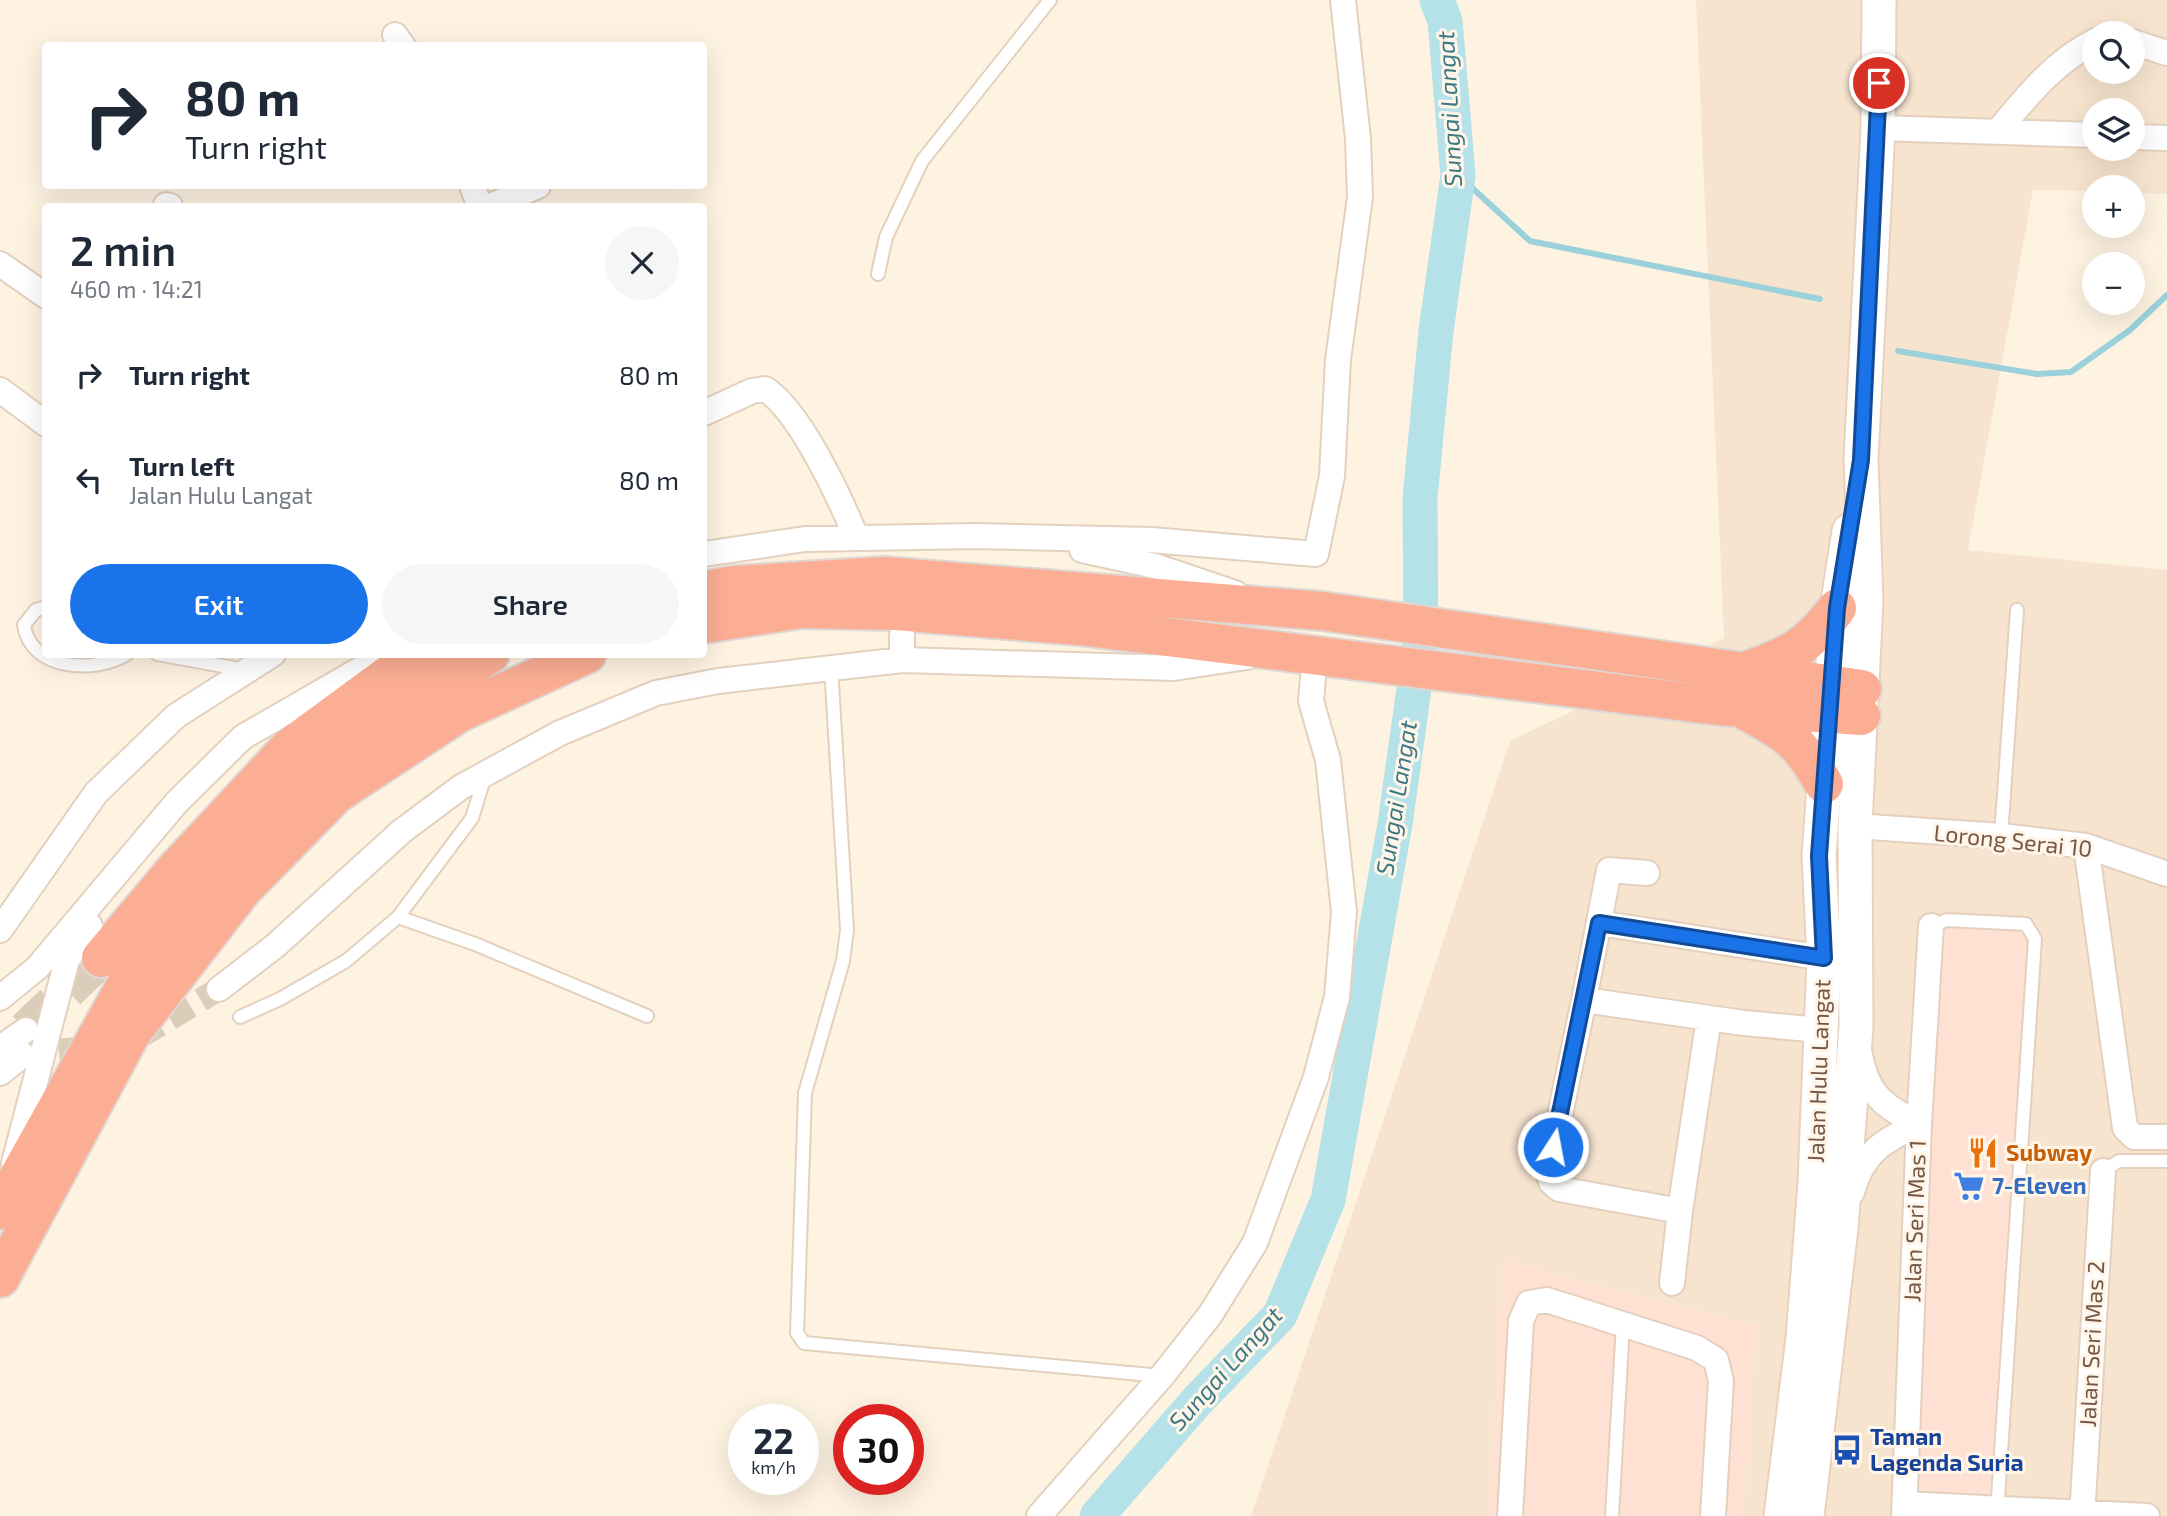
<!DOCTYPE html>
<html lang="en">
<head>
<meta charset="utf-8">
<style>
  body { margin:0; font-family:"Exo 2",sans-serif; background:#f6f6f7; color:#1f2937; height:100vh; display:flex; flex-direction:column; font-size:26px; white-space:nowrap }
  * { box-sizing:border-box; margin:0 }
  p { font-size:23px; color:#747a83 }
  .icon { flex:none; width:38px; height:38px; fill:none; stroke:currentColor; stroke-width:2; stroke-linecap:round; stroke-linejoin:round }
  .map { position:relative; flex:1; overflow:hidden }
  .sheet { position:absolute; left:42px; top:203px; width:665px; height:455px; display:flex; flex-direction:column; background:#fff; border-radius:7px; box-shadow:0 7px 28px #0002 }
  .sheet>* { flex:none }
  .guide { position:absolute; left:42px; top:42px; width:665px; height:147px; border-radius:7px; box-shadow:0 7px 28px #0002; background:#fff; color:#1f2937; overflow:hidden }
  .buttons { position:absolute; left:2082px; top:21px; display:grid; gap:14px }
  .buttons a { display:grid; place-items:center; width:63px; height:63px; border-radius:50%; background:#fff; box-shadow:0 7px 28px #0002; font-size:35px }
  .speed { position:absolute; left:728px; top:1404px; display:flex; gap:14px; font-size:35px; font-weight:700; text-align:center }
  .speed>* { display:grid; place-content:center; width:91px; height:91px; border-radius:50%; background:#fff; box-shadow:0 7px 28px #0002; line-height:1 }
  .speed small { font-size:18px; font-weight:400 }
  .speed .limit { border:10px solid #d22; background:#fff; color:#111 }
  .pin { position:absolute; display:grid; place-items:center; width:60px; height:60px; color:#fff; margin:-30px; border:4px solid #fff; border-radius:50%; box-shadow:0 2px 7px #0007 }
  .me { position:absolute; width:77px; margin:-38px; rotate:11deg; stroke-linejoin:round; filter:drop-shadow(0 0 5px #0008) }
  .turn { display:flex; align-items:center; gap:24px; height:147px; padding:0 28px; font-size:32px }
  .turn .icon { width:91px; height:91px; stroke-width:2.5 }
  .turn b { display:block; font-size:49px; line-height:60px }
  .round { display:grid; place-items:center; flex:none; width:74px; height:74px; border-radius:37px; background:#f6f6f7 }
  .overview { display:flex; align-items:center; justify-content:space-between; height:119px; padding:0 28px }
  h1 { font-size:42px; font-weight:600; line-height:52px }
  .cta { display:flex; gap:14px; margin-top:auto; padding:14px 28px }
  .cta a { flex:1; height:80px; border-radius:42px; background:#1a73e8; color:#fff; font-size:28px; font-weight:600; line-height:80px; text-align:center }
  .cta a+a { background:#f6f6f7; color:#1f2937 }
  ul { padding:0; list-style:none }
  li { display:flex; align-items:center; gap:21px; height:105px; padding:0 28px }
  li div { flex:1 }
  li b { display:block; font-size:26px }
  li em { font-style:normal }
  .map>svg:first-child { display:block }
  .residential { fill:#f6e4cf; fill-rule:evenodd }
  .commercial { fill:#ffe1d4 }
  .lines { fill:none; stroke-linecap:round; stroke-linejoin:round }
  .stream { stroke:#9ad1db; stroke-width:6 }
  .river { stroke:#b5e1e8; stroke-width:35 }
  .minor-tunnel { stroke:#dcccba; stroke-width:24; stroke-dasharray:24 12; stroke-linecap:butt }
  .motorway-tunnel { stroke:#dcccba; stroke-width:38; stroke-dasharray:38 19; stroke-linecap:butt }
  .service-casing { stroke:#e4d0bf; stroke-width:16 }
  .minor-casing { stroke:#e4d0bf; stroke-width:28 }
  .secondary-casing { stroke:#ead1bc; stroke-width:37 }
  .motorway-casing { stroke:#ded7d3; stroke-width:42 }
  .service { stroke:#fff; stroke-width:12 }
  .minor { stroke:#fff; stroke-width:24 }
  .secondary { stroke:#fff; stroke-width:33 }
  .motorway { stroke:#fcae94; stroke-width:38 }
  .route-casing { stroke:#114b97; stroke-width:18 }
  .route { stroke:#1a73e8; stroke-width:12 }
  .labels { text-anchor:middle; stroke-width:6; stroke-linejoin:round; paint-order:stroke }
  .street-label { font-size:23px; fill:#775746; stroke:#fff6e9 }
  .food-label { font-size:23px; font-weight:bold; fill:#c56008; stroke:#fff6e9; text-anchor:start }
  .shop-label { font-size:23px; font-weight:bold; fill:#366cbe; stroke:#fff6e9; text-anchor:start }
  .transit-label { font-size:23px; font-weight:bold; fill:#164399; stroke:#fff6e9; text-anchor:start }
  .water-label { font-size:24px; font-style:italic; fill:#3c7985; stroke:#fff6e9 }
</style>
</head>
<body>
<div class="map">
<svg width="2167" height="1516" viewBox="0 0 2167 1516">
  <rect width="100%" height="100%" fill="#fef3e1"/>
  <path class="residential" d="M1696,0H2167V194L2133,193V187H2095V191L2033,190L1968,550L2167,570V1516H1251L1510,741L1724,638ZM2095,33H2133V72H2095ZM2095,110H2133V149H2095Z"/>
  <path class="commercial" d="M1951,926L2023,929L2030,940L1991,1516H1910L1936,930Z
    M1503,1260L1756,1326L1743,1516H1489Z"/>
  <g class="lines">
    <path class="stream" d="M1458,175L1530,241L1820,299
      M1898,351L2037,374L2071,372L2130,330L2167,295"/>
    <path class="river" d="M1097,1516L1197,1401L1280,1315L1328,1200L1395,824L1421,639L1420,498L1436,331L1458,175L1445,21L1437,0"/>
    <path class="minor-tunnel" d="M139,1037L219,989
      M23,1055L101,1046"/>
    <path class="motorway-tunnel" d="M26,1030L101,958"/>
    <g class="service-casing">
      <path id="service" d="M878,274L886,237L922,161L1050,0
        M46,607L36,610L24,625C30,670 95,674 127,654
        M157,654L245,670
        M831,667L847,930L843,961L805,1093L797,1333L804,1343L1162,1376
        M2001,836L2017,610
        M398,917L475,944L647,1016
        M1931,926L1947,920L2026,924L2035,939L1997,1513
        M240,1017L280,999L346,961L398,917L472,818L485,776
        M2103,1171L2119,1161H2167
        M1612,1516L1623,1324"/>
    </g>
    <g class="minor-casing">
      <path id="minor" d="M395,35L403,46
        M2133,42L2167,53
        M1878,128L2095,135
        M1998,131C2028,95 2053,63 2095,41
        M2133,137L2167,138
        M472,186L480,206
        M166,205L170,206
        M490,206L538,186
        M0,264L46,296
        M0,390L46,424
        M704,413L752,391L765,389C800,411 840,498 856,537
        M1082,550L1155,566L1235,593
        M704,554L805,539L975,536L1151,540L1316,554L1332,476L1338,360L1360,197L1358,139L1343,0
        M902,636V660
        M1855,826L2001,836L2086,846L2167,874
        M2086,846L2125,1128L2134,1137H2167
        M1599,923L1824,958
        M0,930L96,793L176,716L273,654
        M219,989L275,946L402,831L461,787L560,733L656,693L718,681L902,660L1174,668L1247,657
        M0,998L37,968L177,802L243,737L387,654
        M1584,1000L1609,870L1647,873
        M1709,1018L1680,1211L1559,1189L1551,1182L1548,1172L1584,1000L1744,1023L1820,1030
        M0,1048L26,1030
        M1860,1055C1867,1094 1884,1107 1919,1124
        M0,1073L23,1055
        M14,1163L67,960L90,926
        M1852,1192C1863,1152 1883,1141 1919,1124
        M1672,1283L1680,1211
        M1905,1504L2147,1516
        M1039,1516L1162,1376L1210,1315L1255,1243L1316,1077L1337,997L1344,912L1328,760L1311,701L1315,655
        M1510,1516L1521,1321L1529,1303L1547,1300L1697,1348L1716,1360L1721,1381L1713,1516
        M1904,1516L1919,1124L1931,926
        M2082,1516L2103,1171"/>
    </g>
    <g class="secondary-casing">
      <path id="secondary" d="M1781,1516L1803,1338L1815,1183L1824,958L1819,856L1837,608L1849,531
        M1807,1516L1841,1228L1856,1027L1855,826L1866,601L1861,459L1878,128L1879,0"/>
    </g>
    <g class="motorway-casing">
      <path id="motorway" d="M704,591L734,585L884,576L1322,611L1862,689
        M704,624L801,609L896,611L1079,626L1718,706L1861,716
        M1743,672C1789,656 1807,648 1837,608
        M1746,711C1789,734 1800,742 1824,784
        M101,958L176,869L290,747L399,667L463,654
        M0,1210L126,985L191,897L254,827L355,741L490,654
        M0,1278L130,1035L242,890L336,794L459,713L587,654"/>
    </g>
    <use href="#service" class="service"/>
    <use href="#minor" class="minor"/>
    <use href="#secondary" class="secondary"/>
    <use href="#motorway" class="motorway"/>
  </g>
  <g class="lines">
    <g class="route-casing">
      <path id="route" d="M1553,1147L1599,923L1824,958L1819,856L1837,608L1861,460L1879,83"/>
    </g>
    <use href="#route" class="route"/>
  </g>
  <defs>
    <g id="restaurant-bare" transform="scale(2.415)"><path d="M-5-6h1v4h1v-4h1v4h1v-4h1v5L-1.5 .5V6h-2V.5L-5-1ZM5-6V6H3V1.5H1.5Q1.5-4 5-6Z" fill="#e8710a" stroke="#fff6e9" stroke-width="2.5" paint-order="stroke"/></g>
    <g id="supermarket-bare" transform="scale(2.415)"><path d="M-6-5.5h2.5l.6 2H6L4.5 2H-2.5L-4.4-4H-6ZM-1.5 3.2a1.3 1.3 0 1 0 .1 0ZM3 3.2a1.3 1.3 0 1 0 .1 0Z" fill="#3f7fe0" stroke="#fff6e9" stroke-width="2.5" paint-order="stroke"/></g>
    <g id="bus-bare" transform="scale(2.415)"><path d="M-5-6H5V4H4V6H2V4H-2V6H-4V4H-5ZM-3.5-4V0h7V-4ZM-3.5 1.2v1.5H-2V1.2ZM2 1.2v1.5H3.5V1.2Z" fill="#1a4fb4" stroke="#fff6e9" stroke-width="2.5" paint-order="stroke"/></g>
  </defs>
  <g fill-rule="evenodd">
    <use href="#restaurant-bare" x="1983" y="1153"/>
    <use href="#supermarket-bare" x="1969" y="1186"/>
    <use href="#bus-bare" x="1847" y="1450"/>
  </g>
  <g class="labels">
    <g class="street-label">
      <text transform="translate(2013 841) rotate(6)" y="8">Lorong Serai 10</text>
      <text transform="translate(1819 1071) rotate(-88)" y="8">Jalan Hulu Langat</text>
      <text transform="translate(1915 1221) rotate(-88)" y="8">Jalan Seri Mas 1</text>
      <text transform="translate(2092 1344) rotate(-87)" y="8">Jalan Seri Mas 2</text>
    </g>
    <g class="food-label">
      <text x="2006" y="1161">Subway</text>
    </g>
    <g class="shop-label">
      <text x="1992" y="1194">7-Eleven</text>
    </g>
    <g class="transit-label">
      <text x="1870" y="1445">Taman<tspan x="1870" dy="26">Lagenda Suria</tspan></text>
    </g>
    <g class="water-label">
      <text transform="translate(1450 109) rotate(-93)" y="8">Sungai Langat</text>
      <text transform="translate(1397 798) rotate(-81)" y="8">Sungai Langat</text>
      <text transform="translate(1226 1369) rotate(-48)" y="8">Sungai Langat</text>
    </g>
  </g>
</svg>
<div class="buttons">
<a><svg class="icon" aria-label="search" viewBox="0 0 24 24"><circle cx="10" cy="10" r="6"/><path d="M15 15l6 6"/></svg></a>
<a><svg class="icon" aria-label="layers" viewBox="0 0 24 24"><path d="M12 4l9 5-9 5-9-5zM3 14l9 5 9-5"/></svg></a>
<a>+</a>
<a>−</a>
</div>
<div class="speed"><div>22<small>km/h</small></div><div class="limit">30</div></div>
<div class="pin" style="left:1879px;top:83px;background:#d93025"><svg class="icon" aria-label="arrive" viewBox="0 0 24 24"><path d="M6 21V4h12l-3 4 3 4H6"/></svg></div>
<svg class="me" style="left:1553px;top:1147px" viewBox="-20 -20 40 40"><circle r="17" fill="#1a73e8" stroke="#fff" stroke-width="3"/><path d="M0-11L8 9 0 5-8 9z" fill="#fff"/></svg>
<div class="guide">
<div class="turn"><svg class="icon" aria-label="right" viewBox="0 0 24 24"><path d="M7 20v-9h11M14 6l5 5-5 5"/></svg><div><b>80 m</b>Turn right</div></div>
</div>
<section class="sheet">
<div class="overview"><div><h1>2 min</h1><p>460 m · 14:21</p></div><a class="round"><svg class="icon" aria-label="close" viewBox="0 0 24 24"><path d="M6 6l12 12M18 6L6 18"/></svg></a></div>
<ul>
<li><svg class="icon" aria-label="right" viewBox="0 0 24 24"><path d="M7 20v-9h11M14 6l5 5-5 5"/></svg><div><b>Turn right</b></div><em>80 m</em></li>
<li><svg class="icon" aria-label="left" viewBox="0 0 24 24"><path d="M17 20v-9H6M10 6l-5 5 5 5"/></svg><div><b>Turn left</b><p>Jalan Hulu Langat</p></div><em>80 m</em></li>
</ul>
<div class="cta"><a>Exit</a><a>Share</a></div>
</section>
</div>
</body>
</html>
